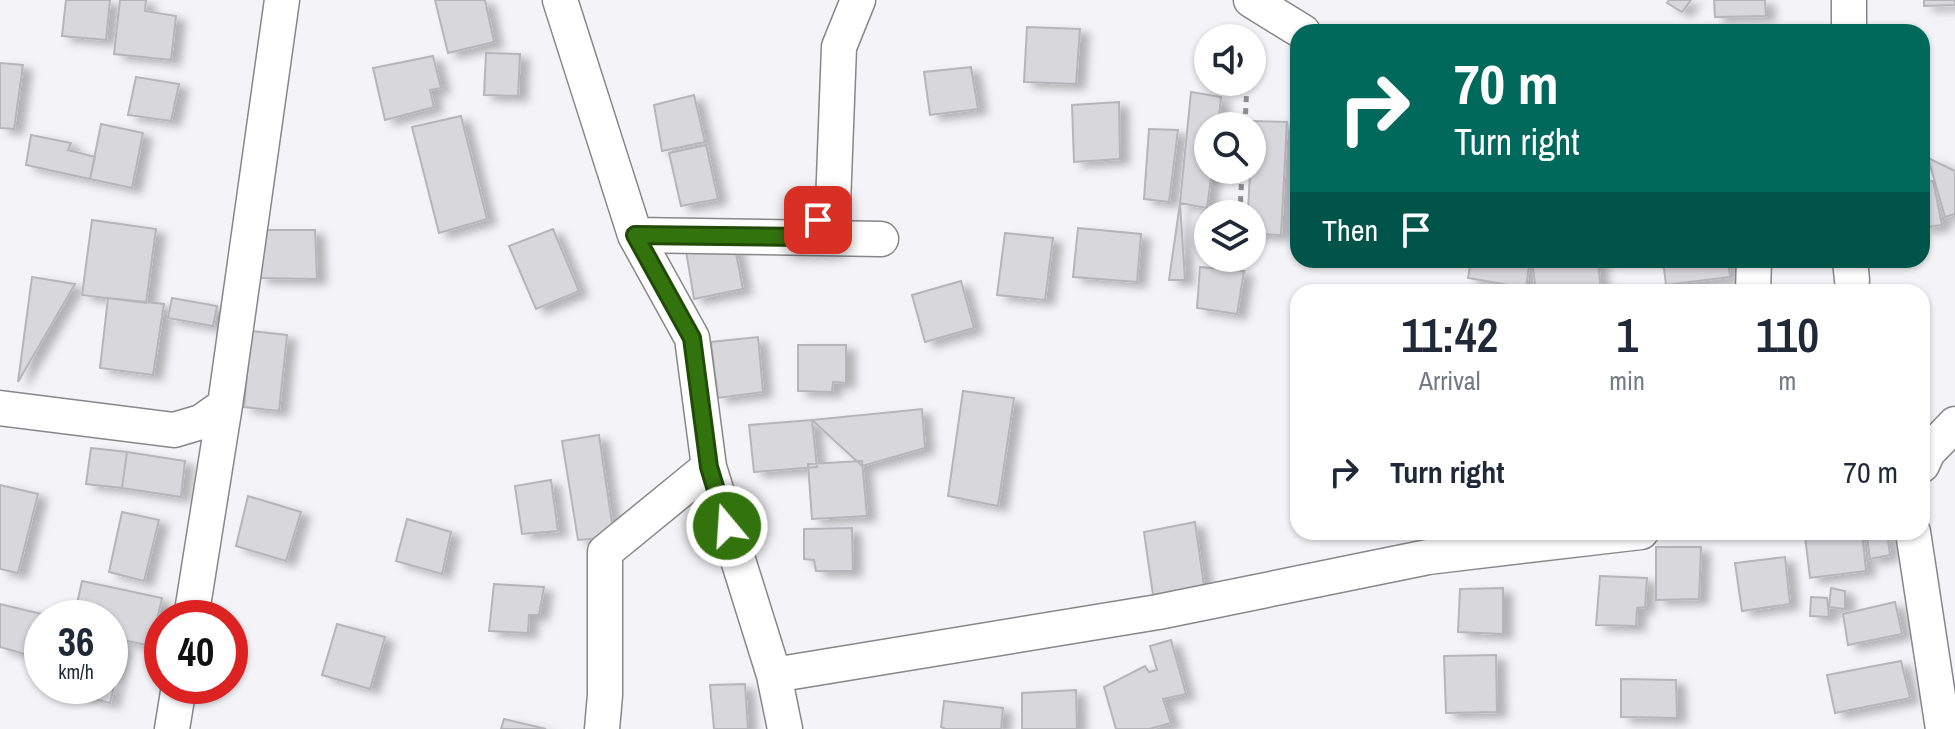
<!DOCTYPE html>
<html lang="en">
<head>
<meta charset="utf-8">
<style>
  body { margin:0; font-family:"Archivo Narrow",sans-serif; background:#f6f6f7; color:#1f2937; height:100vh; display:flex; flex-direction:column; font-size:30px; white-space:nowrap }
  * { box-sizing:border-box; margin:0 }
  p { font-size:26px; color:#747a83 }
  .icon { flex:none; width:44px; height:44px; fill:none; stroke:currentColor; stroke-width:2; stroke-linecap:round; stroke-linejoin:round }
  .map { position:relative; flex:1; overflow:hidden }
  .drawer { position:absolute; left:1290px; top:284px; width:640px; height:256px; display:flex; flex-direction:column; background:#fff; border-radius:24px; box-shadow:0 2px 6px #0004 }
  .drawer>* { flex:none }
  .banner { position:absolute; left:1290px; top:24px; width:640px; height:244px; border-radius:24px; box-shadow:0 2px 6px #0004; background:#00695c; color:#fff; overflow:hidden }
  .buttons { position:absolute; left:1194px; top:24px; display:grid; gap:16px }
  .buttons a { display:grid; place-items:center; width:72px; height:72px; border-radius:50%; background:#fff; box-shadow:0 2px 6px #0004; font-size:40px }
  .speed { position:absolute; left:24px; top:600px; display:flex; gap:16px; font-size:40px; font-weight:700; text-align:center }
  .speed>* { display:grid; place-content:center; width:104px; height:104px; border-radius:50%; background:#fff; box-shadow:0 2px 6px #0004; line-height:1 }
  .speed small { font-size:20px; font-weight:400 }
  .speed .limit { border:12px solid #d22; background:#fff; color:#111 }
  .pin { position:absolute; display:grid; place-items:center; width:68px; height:68px; color:#fff; margin:-34px; border-radius:16px; box-shadow:0 4px 12px #0006 }
  .me { position:absolute; width:88px; margin:-44px; rotate:342deg; stroke-linejoin:round; filter:drop-shadow(0 0 6px #0008) }
  .turn { display:flex; align-items:center; gap:28px; height:168px; padding:0 32px; font-size:36px }
  .turn .icon { width:104px; height:104px; stroke-width:2.5 }
  .turn b { display:block; font-size:56px; line-height:68px }
  .then { display:flex; align-items:center; height:76px; padding:0 32px; background:#0003; gap:16px; font-size:30px }
  .eta { display:flex; justify-content:space-evenly; align-items:center; height:136px; text-align:center }
  .eta b { font-size:48px; font-weight:600; line-height:56px }
  ul { padding:0; list-style:none }
  li { display:flex; align-items:center; gap:24px; height:104px; padding:0 32px }
  li div { flex:1 }
  li b { display:block; font-size:30px }
  li em { font-style:normal }
  .map>svg:first-child { display:block }
  .building { fill:#d8d7db; stroke:#b6b5b9; stroke-width:2; filter:url(#shadow) }
  .lines { fill:none; stroke-linecap:round; stroke-linejoin:round }
  .minor-casing { stroke:#87878a; stroke-width:37 }
  .path { stroke:#8e8e91; stroke-width:5; stroke-dasharray:6 6; stroke-linecap:butt }
  .minor { stroke:#fff; stroke-width:34 }
  .route-casing { stroke:#214b08; stroke-width:20 }
  .route { stroke:#33730d; stroke-width:14 }
</style>
</head>
<body>
<div class="map">
<svg width="1955" height="729" viewBox="0 0 1955 729">
  <defs>
    <filter id="shadow"><feDropShadow dx="9" dy="5" stdDeviation="4" flood-color="#0004"/></filter>
  </defs>
  <rect width="100%" height="100%" fill="#f4f4f8"/>
  <path class="building" d="M66,0H110L106,40L62,36Z
    M120,0H146L145,11L176,16L171,60L114,54Z
    M435,0H485L494,42L448,53Z
    M1669,0H1691L1682,12L1667,3Z
    M1714,0H1765L1766,16L1715,17Z
    M1924,0H1955V5L1924,6Z
    M1027,27L1080,29L1076,84L1024,82Z
    M486,53L520,54L518,96L484,95Z
    M433,56L441,88L430,90L434,107L385,120L373,68Z
    M0,63L23,65L14,129L0,128Z
    M971,67L978,109L930,115L924,72Z
    M136,77L179,84L171,121L128,115Z
    M1191,92L1221,97L1218,126H1208V170H1212L1207,208L1180,203Z
    M694,95L705,142L662,151L654,105Z
    M1119,102L1120,159L1074,162L1072,105Z
    M461,116L487,219L439,233L412,127Z
    M1253,121L1287,122L1281,235L1252,234V214H1248L1250,170H1252Z
    M101,124L143,133L132,188L90,179Z
    M1149,129L1178,130L1169,202L1144,199Z
    M31,135L71,143L68,150L95,157L90,179L26,165Z
    M706,145L718,199L681,206L669,153Z
    M1928,158L1955,171V214L1945,217Z
    M1933,181L1942,225L1922,228V183Z
    M1180,203L1185,280H1169Z
    M92,220L156,229L146,303L82,295Z
    M92,220L156,229L146,303L82,295Z
    M1078,228L1141,234L1137,282L1073,277Z
    M553,229L579,291L536,309L509,246Z
    M259,230H315L317,279L259,278Z
    M1005,233L1053,238L1045,300L997,295Z
    M734,243L743,289L694,299L686,251Z
    M1471,260H1530L1526,288L1468,278Z
    M1532,260H1598L1601,292H1536Z
    M1663,260H1728L1730,277L1666,285Z
    M1200,267L1244,271L1237,314L1197,308Z
    M32,277L75,284L18,382Z
    M961,281L974,328L925,342L912,295Z
    M108,298L164,304L153,375L100,368Z
    M172,298L217,306L213,326L168,318Z
    M251,331L287,335L279,411L244,407Z
    M758,337L763,392L718,398L711,342Z
    M798,345H846V383L833,382L832,392L798,391Z
    M963,391L1014,398L998,506L948,496Z
    M922,409L925,448L862,466L812,420Z
    M812,420L817,467L754,472L749,425Z
    M599,435L614,537L578,540L562,441Z
    M91,448L127,452L122,488L86,484Z
    M127,452L185,461L181,497L122,488Z
    M862,461L867,516L812,519L808,464Z
    M551,480L558,531L522,534L515,486Z
    M0,485L38,494L18,573L0,569Z
    M248,496L301,512L286,561L236,546Z
    M122,512L159,520L144,581L109,572Z
    M407,519L451,532L442,574L396,561Z
    M1195,522L1205,593L1154,602L1144,532Z
    M852,528L853,571H816L814,560L804,559V529Z
    M1840,532H1862L1866,571L1810,578L1805,536Z
    M1887,533L1890,555L1870,559L1867,536Z
    M1656,547H1701L1699,599L1656,600Z
    M1785,557L1790,604L1742,611L1735,563Z
    M1600,576L1647,578L1645,607L1637,608L1636,626L1596,625Z
    M82,581L162,598L151,646L110,637V618H92L94,609L77,604Z
    M494,584L544,587L539,615H529L528,633L489,631Z
    M1503,588V634L1458,632L1460,589Z
    M1831,588L1845,591V609L1829,607Z
    M1811,597L1827,598L1829,617L1810,616Z
    M1895,602L1902,634L1848,645L1843,614Z
    M0,604L54,617L42,618V659L0,647Z
    M337,624L385,637L370,689L322,675Z
    M1171,640L1186,694L1163,699L1171,723L1149,729H1116L1104,687L1145,666L1149,672L1157,670L1150,646Z
    M110,641L124,645L110,703L78,695L80,686H110Z
    M1496,655L1497,712L1446,713L1444,656Z
    M1901,661L1910,698L1835,713L1827,675Z
    M1621,679L1676,680L1677,718L1621,717Z
    M745,684L748,729H714L710,685Z
    M1076,690L1077,729H1022V693Z
    M944,701L1003,708L1001,729H946L941,727Z
    M504,719L546,729H501Z"/>
  <g class="lines">
    <g class="minor-casing">
      <path id="minor" d="M560,0L635,235L692,338L709,467L774,675L785,729
        M1251,0L1303,32
        M1849,0V32
        M635,235L881,239
        M803,237L833,204L839,47L858,0
        M1850,260L1852,280
        M1753,292L1754,260
        M0,408L174,430L201,422L225,405
        M1922,465L1928,452L1955,424
        M1913,532L1943,729
        M191,618L225,405L282,0
        M774,675L1158,612L1428,557L1641,532
        M172,729L179,686
        M602,729L605,695V552L709,467"/>
    </g>
    <path class="path" d="M1252,59L1259,41
      M1245,126L1247,82
      M1240,214L1242,170"/>
    <use href="#minor" class="minor"/>
  </g>
  <g class="lines">
    <g class="route-casing">
      <path id="route" d="M727,526L709,467L692,338L635,235L803,237L818,220"/>
    </g>
    <use href="#route" class="route"/>
  </g>
</svg>
<div class="buttons">
<a><svg class="icon" aria-label="sound" viewBox="0 0 24 24"><path d="M4 9h4l5-4v14l-5-4H4zM17 9q2 3 0 6"/></svg></a>
<a><svg class="icon" aria-label="search" viewBox="0 0 24 24"><circle cx="10" cy="10" r="6"/><path d="M15 15l6 6"/></svg></a>
<a><svg class="icon" aria-label="layers" viewBox="0 0 24 24"><path d="M12 4l9 5-9 5-9-5zM3 14l9 5 9-5"/></svg></a>
</div>
<div class="speed"><div>36<small>km/h</small></div><div class="limit">40</div></div>
<div class="pin" style="left:818px;top:220px;background:#d93025"><svg class="icon" aria-label="arrive" viewBox="0 0 24 24"><path d="M6 21V4h12l-3 4 3 4H6"/></svg></div>
<svg class="me" style="left:727px;top:526px" viewBox="-20 -20 40 40"><circle r="17" fill="#33730d" stroke="#fff" stroke-width="3"/><path d="M0-11L8 9 0 5-8 9z" fill="#fff"/></svg>
<div class="banner">
<div class="turn"><svg class="icon" aria-label="right" viewBox="0 0 24 24"><path d="M7 20v-9h11M14 6l5 5-5 5"/></svg><div><b>70 m</b>Turn right</div></div>
<div class="then">Then<svg class="icon" aria-label="arrive" viewBox="0 0 24 24"><path d="M6 21V4h12l-3 4 3 4H6"/></svg></div>
</div>
<section class="drawer">
<div class="eta">
<div><b>11:42</b><p>Arrival</p></div>
<div><b>1</b><p>min</p></div>
<div><b>110</b><p>m</p></div>
</div>
<ul>
<li><svg class="icon" aria-label="right" viewBox="0 0 24 24"><path d="M7 20v-9h11M14 6l5 5-5 5"/></svg><div><b>Turn right</b></div><em>70 m</em></li>
</ul>
</section>
</div>
</body>
</html>
